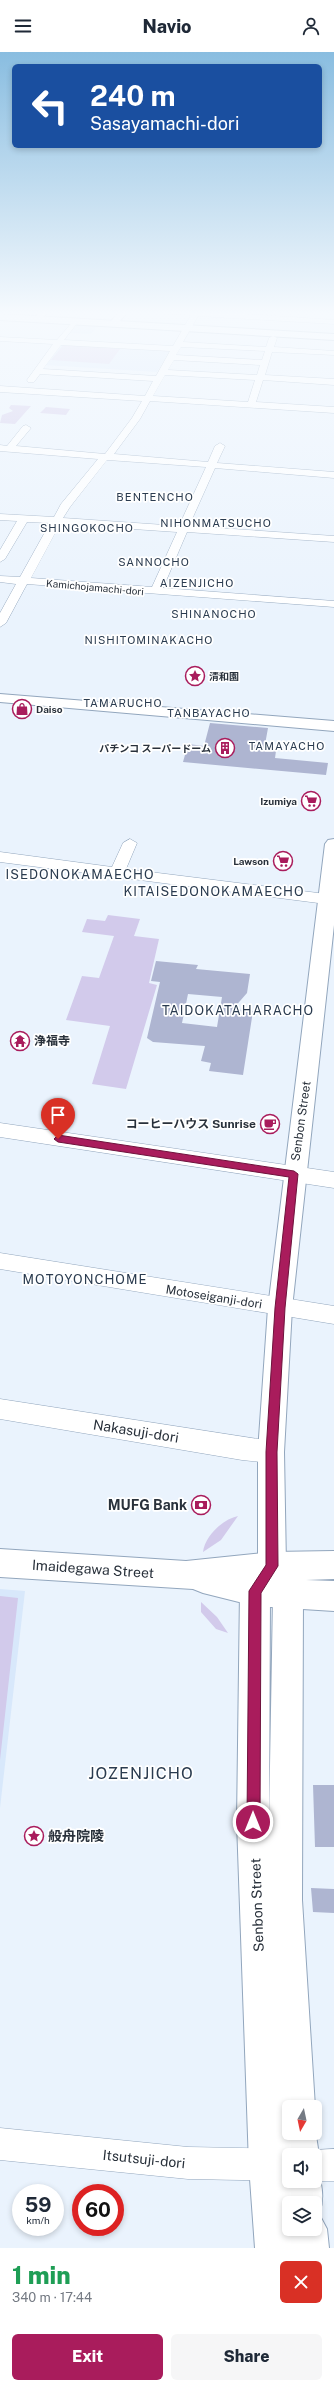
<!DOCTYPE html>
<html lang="en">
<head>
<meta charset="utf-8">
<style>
  body { margin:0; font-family:"Public Sans","Noto Sans JP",sans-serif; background:#f6f6f7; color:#1f2937; height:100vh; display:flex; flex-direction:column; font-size:15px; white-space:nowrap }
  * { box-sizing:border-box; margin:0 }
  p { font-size:13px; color:#747a83 }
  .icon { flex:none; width:22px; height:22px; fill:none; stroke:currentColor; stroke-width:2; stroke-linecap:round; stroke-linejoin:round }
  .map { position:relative; height:2196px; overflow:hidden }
  .details { display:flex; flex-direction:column; background:#fff; flex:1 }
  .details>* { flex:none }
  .hud { position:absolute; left:12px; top:12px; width:310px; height:84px; border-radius:6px; box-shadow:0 2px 6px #0003; background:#1a4fa0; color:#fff; overflow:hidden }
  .needle { width:26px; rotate:189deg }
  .controls { position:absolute; left:282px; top:2048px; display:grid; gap:8px }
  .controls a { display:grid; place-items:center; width:40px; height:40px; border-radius:6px; background:#fff; box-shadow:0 2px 6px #0003; font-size:20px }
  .speed { position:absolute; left:12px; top:2132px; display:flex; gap:8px; font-size:20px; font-weight:700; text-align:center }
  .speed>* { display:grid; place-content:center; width:52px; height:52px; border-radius:50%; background:#fff; box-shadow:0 2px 6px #0003; line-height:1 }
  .speed small { font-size:10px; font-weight:400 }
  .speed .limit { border:6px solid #d22; background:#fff; color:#111 }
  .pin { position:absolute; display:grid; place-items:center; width:34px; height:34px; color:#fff; margin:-41px -17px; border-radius:50% 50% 50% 0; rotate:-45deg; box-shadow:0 0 4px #0007 }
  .pin .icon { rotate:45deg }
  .me { position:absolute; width:44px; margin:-22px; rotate:0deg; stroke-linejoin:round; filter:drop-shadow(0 0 3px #0008) }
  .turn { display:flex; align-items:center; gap:14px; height:84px; padding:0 12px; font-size:18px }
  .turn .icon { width:52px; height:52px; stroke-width:2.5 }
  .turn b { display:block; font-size:28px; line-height:34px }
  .round { display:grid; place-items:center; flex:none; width:42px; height:42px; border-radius:6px; background:#f6f6f7 }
  .summary { display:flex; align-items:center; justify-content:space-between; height:68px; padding:0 12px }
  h1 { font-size:24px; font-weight:800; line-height:30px; color:#1e9e55 }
  .button { display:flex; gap:8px; margin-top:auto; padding:8px 12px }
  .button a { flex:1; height:46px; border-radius:6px; background:#a91c5c; color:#fff; font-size:16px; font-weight:800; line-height:46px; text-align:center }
  .button a+a { background:#f6f6f7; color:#1f2937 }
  header { display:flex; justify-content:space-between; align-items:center; height:52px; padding:0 12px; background:#fff; font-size:18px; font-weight:800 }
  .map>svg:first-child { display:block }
  .built { fill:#d8e8fb }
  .green { fill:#d2caeb }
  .building { fill:#aeb5d1; fill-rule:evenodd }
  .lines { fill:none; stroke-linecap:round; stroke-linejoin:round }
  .minor-casing { stroke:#92a6bd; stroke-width:1 }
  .tertiary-casing { stroke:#92a6bd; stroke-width:2 }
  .secondary-casing { stroke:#92a6bd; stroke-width:2 }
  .primary-casing { stroke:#92a6bd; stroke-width:2 }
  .minor { fill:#fff; fill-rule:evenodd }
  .tertiary { fill:#fff; fill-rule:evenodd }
  .secondary { fill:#fff; fill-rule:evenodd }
  .primary { fill:#fff; fill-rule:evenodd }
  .route { fill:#a91c5c; stroke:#6e123c }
  .labels { text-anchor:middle; stroke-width:3.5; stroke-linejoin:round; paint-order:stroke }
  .far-street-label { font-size:10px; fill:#29313b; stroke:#fff }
  .far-poi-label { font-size:10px; font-weight:bold; fill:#29313b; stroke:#fff; text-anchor:end }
  .far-neighbourhood-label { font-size:11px; letter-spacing:1px; fill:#2a3b4f; stroke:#fff }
  .poi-label { font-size:12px; font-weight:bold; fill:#29313b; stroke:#fff; text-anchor:start }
  .street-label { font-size:12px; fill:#29313b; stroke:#fff }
  .neighbourhood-label { font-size:13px; letter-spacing:1px; fill:#2a3b4f; stroke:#fff }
  .near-street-label { font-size:14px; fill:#29313b; stroke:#fff }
  .near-poi-label { font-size:14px; font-weight:bold; fill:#29313b; stroke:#fff; text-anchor:end }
  .near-neighbourhood-label { font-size:16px; letter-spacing:1px; fill:#2a3b4f; stroke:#fff }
</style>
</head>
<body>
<header><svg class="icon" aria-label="menu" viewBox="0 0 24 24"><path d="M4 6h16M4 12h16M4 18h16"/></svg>Navio<svg class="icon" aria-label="person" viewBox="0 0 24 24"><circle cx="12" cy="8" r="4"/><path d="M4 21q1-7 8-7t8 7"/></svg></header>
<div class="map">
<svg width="334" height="2196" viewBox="0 0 334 2196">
  <rect width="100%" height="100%" fill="#eaf3fd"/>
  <path class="built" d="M75,273L97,274L91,282L68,281Z
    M62,291L170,298L157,320L45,313Z
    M0,1537L25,1539L0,1756Z"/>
  <path class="green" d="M64,292L120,297L109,312L51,308Z
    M11,353L31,354L15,372L0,371L2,363L13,359L9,356Z
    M46,355L70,357L66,363L40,361Z
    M108,863L140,867L134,884L159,887L149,931L157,933L126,1037L92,1032L110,974L66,968L82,924L99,926L114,884L82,880L87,867L105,869Z
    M238,1464L221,1488L203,1500C205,1484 223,1467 238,1464Z
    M0,1544L18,1546L0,1708Z
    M201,1550L217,1565L228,1581L216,1577L201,1560Z"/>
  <path class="building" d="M210,671L268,676L264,698L276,699L275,706L328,711L326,723L183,710L188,692L204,694Z
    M156,909L198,913L196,917L250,922L247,941L233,957L253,959L243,1023L209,1019L211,1011L201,1009L205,994L153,990L147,986L160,930L151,929ZM188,942L222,945L217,975L182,971Z
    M313,1733H334V1795H315Z
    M311,1836L334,1837V1861L313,1860Z"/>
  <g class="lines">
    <g class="minor-casing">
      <path id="minor" d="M41,259H49L40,270H34L33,268Z
        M151,259H201L334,268V272L198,264L183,290L266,295L269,286L273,284L277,286L274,295L334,299V303L272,300L265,323L334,327V333L263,328L256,350L334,355V361L150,349L140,367L114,402L208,410L215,394L220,391L225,394L217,411L334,420V426L215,416L189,474L334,484V490L187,480L163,536L334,549V555L27,532L6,571L0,575V561L16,532L0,530V524L20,525L50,471L27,470L5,507L0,510V498L17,469L0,468V462L54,465L61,452L98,407L0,399V393L7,394L23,374L26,373L31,376L16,394L105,402L132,366L142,349L0,340V334L145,344L153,329L40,322L34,330H28L27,328L53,292L0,289V285L57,288L74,268L78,270L64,288L173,294L191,263L155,261ZM61,293L170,299L156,324L43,317ZM181,295L265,299L262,308L176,303ZM174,308L260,313L257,323L168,318ZM165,323L255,328L248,350L153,344ZM107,408H108L206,415L179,474L63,466L70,455ZM60,472L177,480L152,535L31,526Z
        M130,787L137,791L126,817L334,843V853L0,810V800L112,815L123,791Z
        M0,1071L334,1120V1136L0,1085Z
        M0,1201L334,1254V1272L0,1217Z
        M0,1347L271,1389L279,1392L283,1400L279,1408L271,1411L242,1408L0,1367Z
        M0,2076L188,2095L289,2097L301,2103H289V2129L188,2127L0,2108Z
        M334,2097V2129H311H315V2103L303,2102L315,2098Z"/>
    </g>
    <g class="tertiary-casing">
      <path id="tertiary" d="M119,259H128L116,274H110L109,272Z
        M0,642L334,669V679L0,650Z
        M334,787V873L292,1256L284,1400L286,1514L282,1524L272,1528L262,1524L258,1514V1400L268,1256L325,792L328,788Z"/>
    </g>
    <g class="secondary-casing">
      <path id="secondary" d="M0,1497L186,1509L272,1500L334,1499V1527L306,1528L334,1529V1559L255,1554L203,1541L193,1537L0,1525Z"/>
    </g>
    <g class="primary-casing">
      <path id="primary" d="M0,262L334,282V288L0,268Z
        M272,1500L282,1504L303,1542L302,1848L315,2055H289V2081H315V2077L319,2103L315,2113V2103H289V2129H315L316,2115C322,2131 325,2146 319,2162L327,2177L329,2196H255L249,2113L237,1770L240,1539C247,1523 256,1506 272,1500ZM271,1541L273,1545L269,1771L270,1543ZM289,2151H315V2177H289Z"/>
    </g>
    <use href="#minor" class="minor"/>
    <use href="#tertiary" class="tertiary"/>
    <use href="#secondary" class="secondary"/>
    <use href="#primary" class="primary"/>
  </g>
  <linearGradient id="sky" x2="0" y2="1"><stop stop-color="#89bde0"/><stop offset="0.46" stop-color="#f6fafe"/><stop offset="1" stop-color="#f6fafe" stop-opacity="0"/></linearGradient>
  <rect width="334" height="567" fill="url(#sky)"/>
  <path class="route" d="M58,1083L294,1119L298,1122L285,1256L277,1400L278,1514L261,1541L260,1770L258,1775L253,1777L249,1775L247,1770L249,1539L266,1513V1400L275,1256L289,1125L58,1090L54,1087Z"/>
  <defs>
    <g id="sight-ring" transform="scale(1)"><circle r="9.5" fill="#fff" stroke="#a91c5c" stroke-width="1.5"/><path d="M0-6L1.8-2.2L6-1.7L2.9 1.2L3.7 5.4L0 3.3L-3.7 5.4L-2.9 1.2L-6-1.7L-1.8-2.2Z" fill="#a91c5c"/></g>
    <g id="shop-ring" transform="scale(1)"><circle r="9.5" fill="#fff" stroke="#a91c5c" stroke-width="1.5"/><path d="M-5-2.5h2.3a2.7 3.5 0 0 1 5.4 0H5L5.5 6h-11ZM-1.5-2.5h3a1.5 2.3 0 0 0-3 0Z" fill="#a91c5c"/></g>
    <g id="building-ring" transform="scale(1)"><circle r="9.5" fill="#fff" stroke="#a91c5c" stroke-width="1.5"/><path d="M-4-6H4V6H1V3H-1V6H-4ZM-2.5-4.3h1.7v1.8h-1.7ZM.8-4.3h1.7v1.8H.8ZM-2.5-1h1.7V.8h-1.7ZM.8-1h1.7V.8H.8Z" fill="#a91c5c"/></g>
    <g id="supermarket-ring" transform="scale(1)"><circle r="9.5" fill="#fff" stroke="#a91c5c" stroke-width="1.5"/><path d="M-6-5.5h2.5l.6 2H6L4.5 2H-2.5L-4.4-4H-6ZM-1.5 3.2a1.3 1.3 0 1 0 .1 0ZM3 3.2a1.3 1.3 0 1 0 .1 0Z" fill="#a91c5c"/></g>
    <g id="temple-ring" transform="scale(1)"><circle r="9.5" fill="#fff" stroke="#a91c5c" stroke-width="1.5"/><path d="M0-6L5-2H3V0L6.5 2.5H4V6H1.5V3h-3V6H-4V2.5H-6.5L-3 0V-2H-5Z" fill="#a91c5c"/></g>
    <g id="cafe-ring" transform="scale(1)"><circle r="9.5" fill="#fff" stroke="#a91c5c" stroke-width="1.5"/><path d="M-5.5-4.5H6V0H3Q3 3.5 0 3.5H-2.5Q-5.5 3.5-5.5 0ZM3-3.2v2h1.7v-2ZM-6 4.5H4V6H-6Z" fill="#a91c5c"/></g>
    <g id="bank-ring" transform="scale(1)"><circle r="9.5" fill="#fff" stroke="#a91c5c" stroke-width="1.5"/><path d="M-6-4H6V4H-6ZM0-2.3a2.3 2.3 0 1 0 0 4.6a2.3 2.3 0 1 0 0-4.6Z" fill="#a91c5c"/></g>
  </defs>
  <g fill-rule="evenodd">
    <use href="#sight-ring" x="195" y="624"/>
    <use href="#shop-ring" x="22" y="657"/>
    <use href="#building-ring" x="225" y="696"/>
    <use href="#supermarket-ring" x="311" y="749"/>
    <use href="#supermarket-ring" x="283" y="809"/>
    <use href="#temple-ring" x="20" y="989"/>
    <use href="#cafe-ring" x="270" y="1072"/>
    <use href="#bank-ring" x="201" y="1453"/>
    <use href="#sight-ring" x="34" y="1784"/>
  </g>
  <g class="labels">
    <g class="far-street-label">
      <text transform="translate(95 535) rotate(5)" y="4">Kamichojamachi-dori</text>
    </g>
    <g class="far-poi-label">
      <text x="209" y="628" text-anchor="start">清和園</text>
      <text x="36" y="661" text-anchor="start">Daiso</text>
      <text x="211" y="700">パチンコ スーパードーム</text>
      <text x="297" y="753">Izumiya</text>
      <text x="269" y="813">Lawson</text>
    </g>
    <g class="far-neighbourhood-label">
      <text x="155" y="449">BENTENCHO</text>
      <text x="216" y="475">NIHONMATSUCHO</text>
      <text x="87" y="480">SHINGOKOCHO</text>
      <text x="154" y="514">SANNOCHO</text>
      <text x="197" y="535">AIZENJICHO</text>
      <text x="214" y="566">SHINANOCHO</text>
      <text x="149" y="592">NISHITOMINAKACHO</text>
      <text x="123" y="655">TAMARUCHO</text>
      <text x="209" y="665">TANBAYACHO</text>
      <text x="287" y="698">TAMAYACHO</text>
    </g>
    <g class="poi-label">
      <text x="34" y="993">浄福寺</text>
      <text x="256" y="1076" text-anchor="end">コーヒーハウス Sunrise</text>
    </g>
    <g class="street-label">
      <text transform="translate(301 1069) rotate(-82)" y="4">Senbon Street</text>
      <text transform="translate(214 1245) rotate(9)" y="4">Motoseiganji-dori</text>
    </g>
    <g class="neighbourhood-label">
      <text x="80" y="827">ISEDONOKAMAECHO</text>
      <text x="214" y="844">KITAISEDONOKAMAECHO</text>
      <text x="238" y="963">TAIDOKATAHARACHO</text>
      <text x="85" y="1232">MOTOYONCHOME</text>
    </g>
    <g class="near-street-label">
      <text transform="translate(136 1379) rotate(9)" y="5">Nakasuji-dori</text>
      <text transform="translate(93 1517) rotate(4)" y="5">Imaidegawa Street</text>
      <text transform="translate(257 1853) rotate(-92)" y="5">Senbon Street</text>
      <text transform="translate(144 2107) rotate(6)" y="5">Itsutsuji-dori</text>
    </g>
    <g class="near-poi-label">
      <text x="187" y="1458">MUFG Bank</text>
      <text x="48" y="1789" text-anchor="start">般舟院陵</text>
    </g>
    <g class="near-neighbourhood-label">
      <text x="141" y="1727">JOZENJICHO</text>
    </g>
  </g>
</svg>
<div class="controls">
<a><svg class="needle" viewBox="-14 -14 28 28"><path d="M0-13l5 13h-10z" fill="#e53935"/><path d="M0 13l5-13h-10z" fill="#747a83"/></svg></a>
<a><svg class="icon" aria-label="sound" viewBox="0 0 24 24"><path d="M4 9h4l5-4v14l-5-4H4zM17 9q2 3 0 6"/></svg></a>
<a><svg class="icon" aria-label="layers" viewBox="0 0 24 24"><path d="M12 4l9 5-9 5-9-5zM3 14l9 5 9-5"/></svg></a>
</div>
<div class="speed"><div>59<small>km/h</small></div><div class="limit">60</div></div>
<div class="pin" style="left:58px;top:1087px;background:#d93025"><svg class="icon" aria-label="arrive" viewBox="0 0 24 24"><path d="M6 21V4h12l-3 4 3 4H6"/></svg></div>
<svg class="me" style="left:253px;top:1770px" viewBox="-20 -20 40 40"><circle r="17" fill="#a91c5c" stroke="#fff" stroke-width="3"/><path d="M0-11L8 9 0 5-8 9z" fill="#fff"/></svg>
<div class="hud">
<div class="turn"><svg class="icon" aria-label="left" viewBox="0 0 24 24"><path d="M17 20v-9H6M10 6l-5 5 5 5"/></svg><div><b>240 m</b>Sasayamachi-dori</div></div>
</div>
</div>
<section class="details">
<div class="summary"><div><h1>1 min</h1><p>340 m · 17:44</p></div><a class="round" style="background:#d93025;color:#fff"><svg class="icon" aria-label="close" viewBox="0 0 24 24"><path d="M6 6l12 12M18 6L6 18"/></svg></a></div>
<div class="button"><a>Exit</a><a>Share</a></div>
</section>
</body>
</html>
